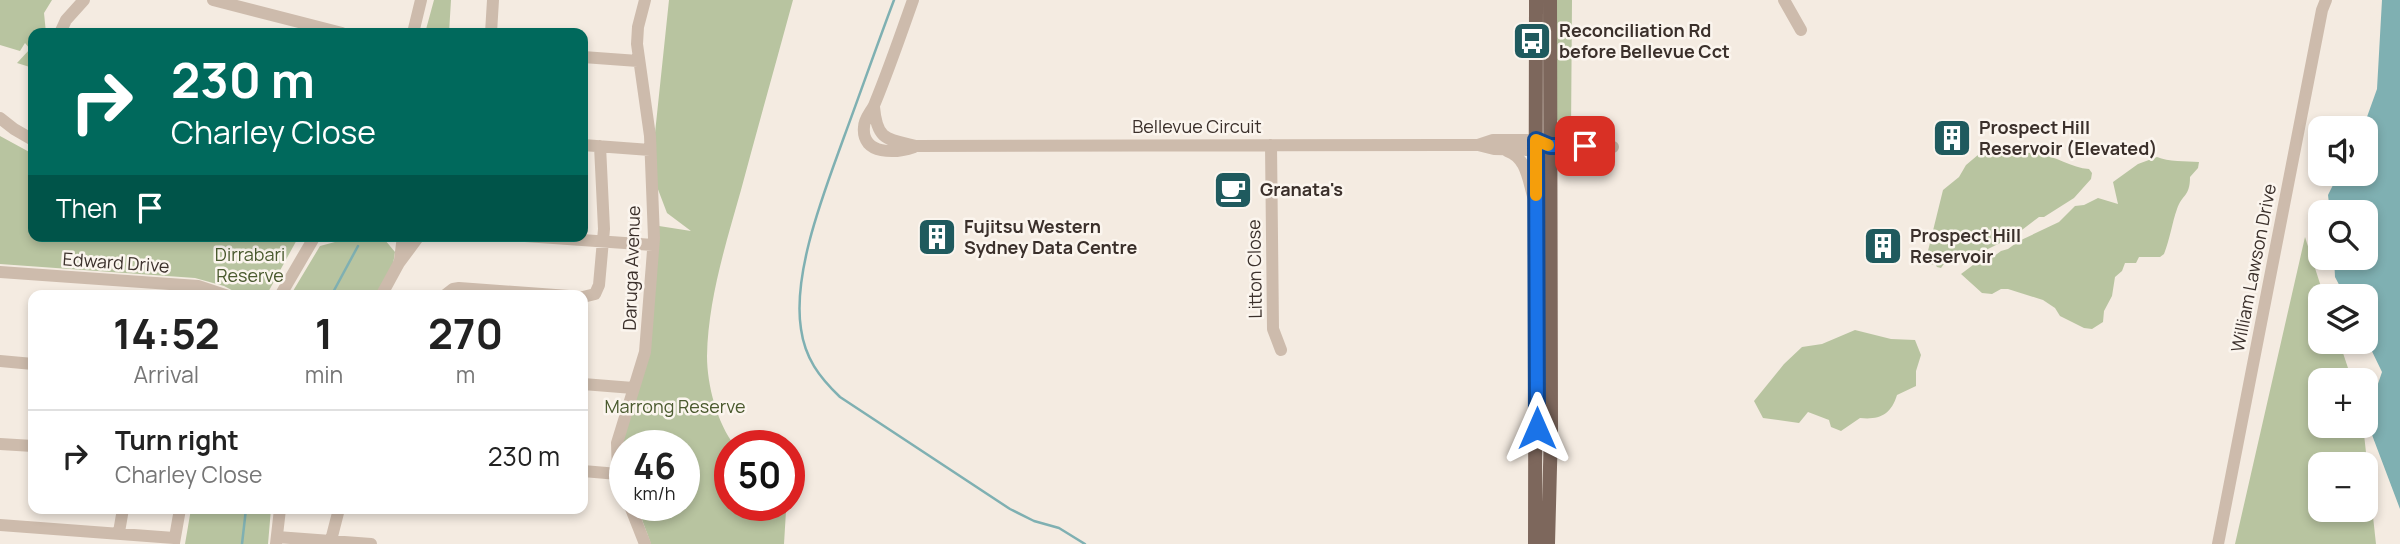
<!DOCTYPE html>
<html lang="en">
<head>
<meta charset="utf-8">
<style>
  body { margin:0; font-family:Manrope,sans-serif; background:#f2f2f2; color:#222; height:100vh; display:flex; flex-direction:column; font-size:26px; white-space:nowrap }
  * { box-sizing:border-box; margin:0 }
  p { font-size:23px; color:#767676 }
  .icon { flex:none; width:38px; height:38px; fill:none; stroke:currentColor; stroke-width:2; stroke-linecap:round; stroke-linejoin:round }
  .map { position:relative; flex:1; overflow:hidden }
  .drawer { position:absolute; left:28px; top:290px; width:560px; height:224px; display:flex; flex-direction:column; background:#fff; border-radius:14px; box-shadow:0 4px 10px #0003 }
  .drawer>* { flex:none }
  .top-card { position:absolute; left:28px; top:28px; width:560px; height:214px; border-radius:14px; box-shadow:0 4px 10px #0003; background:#00695c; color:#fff; overflow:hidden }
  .tools { position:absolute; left:2308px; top:116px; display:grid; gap:14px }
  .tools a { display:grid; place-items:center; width:70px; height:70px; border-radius:14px; background:#fff; box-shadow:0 4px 10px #0003; font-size:35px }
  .speed { position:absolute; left:609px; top:430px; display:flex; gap:14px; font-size:35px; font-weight:700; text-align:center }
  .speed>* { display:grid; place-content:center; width:91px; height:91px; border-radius:50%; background:#fff; box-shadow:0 4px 10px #0003; line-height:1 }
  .speed small { font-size:18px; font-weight:400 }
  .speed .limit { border:10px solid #d22; background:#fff; color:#111 }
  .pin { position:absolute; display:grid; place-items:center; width:60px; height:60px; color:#fff; margin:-30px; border-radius:14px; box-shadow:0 4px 10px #0006 }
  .me { position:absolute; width:77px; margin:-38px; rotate:0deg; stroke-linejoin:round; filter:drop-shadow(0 0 5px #0008) }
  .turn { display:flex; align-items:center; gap:24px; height:147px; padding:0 28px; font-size:32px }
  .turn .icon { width:91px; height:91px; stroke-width:2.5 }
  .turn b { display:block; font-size:49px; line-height:60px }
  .then { display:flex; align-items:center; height:66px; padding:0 28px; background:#0003; gap:14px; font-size:26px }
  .eta { display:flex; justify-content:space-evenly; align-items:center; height:119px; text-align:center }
  .eta b { font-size:42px; font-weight:700; line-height:49px }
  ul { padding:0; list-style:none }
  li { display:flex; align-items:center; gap:21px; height:91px; padding:0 28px; border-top:2px solid #e0e0e0 }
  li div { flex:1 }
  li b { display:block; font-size:26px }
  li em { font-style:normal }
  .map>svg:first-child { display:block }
  .green { fill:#b8c4a0; fill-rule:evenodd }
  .water { fill:#7fb0b2 }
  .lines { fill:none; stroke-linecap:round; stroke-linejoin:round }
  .stream { stroke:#7fb0b2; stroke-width:2.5 }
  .minor { stroke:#cdbbac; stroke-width:12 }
  .major { stroke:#7d675c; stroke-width:14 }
  .route-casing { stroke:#114b97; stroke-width:18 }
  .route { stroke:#1a73e8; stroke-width:12 }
  .slow { stroke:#f59e0b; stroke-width:12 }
  .labels { text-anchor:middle; stroke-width:5; stroke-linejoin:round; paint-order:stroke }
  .poi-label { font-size:18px; font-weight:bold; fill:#3b302b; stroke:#fbf5ee; text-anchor:start }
  .street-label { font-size:18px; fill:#3b302b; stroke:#fbf5ee }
  .park-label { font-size:18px; fill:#4a5a2e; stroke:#fbf5ee }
</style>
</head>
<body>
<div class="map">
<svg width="2400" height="544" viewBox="0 0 2400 544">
  <rect width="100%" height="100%" fill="#f4ebe1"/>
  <path class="green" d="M0,0H52L44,13L46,33H33V68L17,63L30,49L25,43L20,51L0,45Z
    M434,0H451L449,33H425Z
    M669,0H793C776,63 758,126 741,190C726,243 708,300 707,356C707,385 717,423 735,446H730V506H782L786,511L784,544H651L637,506H684V446H625V470L623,440L648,359L659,226L691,231L667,213L651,171Z
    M1555,0H1572L1571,133L1563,128L1555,117Z
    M0,136L33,154V236H299L266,296H243L224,286L195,278L0,264Z
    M1991,144L1995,146V151L2030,153L2034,150L2037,153C2055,156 2072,168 2089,169L2092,173L2091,179L2074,198L2044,217H2039L2014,236L1982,252C1972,248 1963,251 1956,258L1949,257L1941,268L1937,267L1935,264L1927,265L1926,259L1943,190L1959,177L1966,165Z
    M2157,157C2168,162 2186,161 2199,162L2198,168L2190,177C2190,197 2182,194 2177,209C2172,223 2170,239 2164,254L2160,257H2139L2136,263H2125L2122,271L2115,277L2112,296L2104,311L2103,322L2092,329L2084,328L2060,316L2055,308L2043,300L2008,289H2001L1992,294L1982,293L1961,274L1977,262L1985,263L2001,251L2008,249L2019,241L2059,222L2075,206L2084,205L2098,198L2118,204L2113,182L2138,164Z
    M2305,237L2324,296H2320V341H2339L2352,380H2320V425H2363L2376,544H2235ZM2320,464H2366V509H2320Z
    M350,238L385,240L395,252L392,271L377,296H290L320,246Z
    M1855,330L1891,339L1915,340L1921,355L1916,371V386L1897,395C1891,415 1879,420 1860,418L1841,431L1831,427L1829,420L1808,412L1799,423L1763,418L1754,401L1784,364L1802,347L1822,344Z
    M191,509H271L268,544H185Z"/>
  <path class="water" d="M2382,0H2400V509L2366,419L2382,372L2366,339V296H2345L2335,277L2334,257H2366V212H2330L2328,195L2339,173H2366V128H2363L2377,89Z"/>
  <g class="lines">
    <path class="stream" d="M894,0C877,45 861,91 844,137C825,190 792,272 801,329C805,358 819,377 840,397L1010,509L1034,521L1059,528L1085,544
      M331,296L358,246
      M242,544L246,509"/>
    <path class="minor" d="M213,0L342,33
      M913,0C901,34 889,69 875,103C872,111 864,118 864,127C861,156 897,153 914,147
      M1784,0L1801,30
      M60,33L66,20L84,0
      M413,33L421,0
      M491,33L493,0
      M583,57L638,61
      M874,107C877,140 886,139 916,146L1446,145H1478L1494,149L1536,150L1550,146L1613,147
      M0,118L14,129L33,140
      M583,145L650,150
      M1271,145L1273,329L1281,350
      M1478,145L1493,140H1536L1543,143
      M1507,151C1526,157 1528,179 1533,196
      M525,236L653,245
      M400,260L403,236
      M0,272L198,286L228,296
      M280,296L315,236
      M381,296L399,263L419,236
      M444,296L453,289L459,288L569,296
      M583,297L595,294L599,285L604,229L600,146
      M0,361L33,364
      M583,384L633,388
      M0,444L33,446
      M583,471L618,474
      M625,491L618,474L617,443L645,352L654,238L650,136L637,44L638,27L645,0
      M630,506L645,544
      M0,525L174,538
      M119,532L123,509
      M277,537L371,544
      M174,543L180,509
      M276,544L280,509
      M330,544L339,509
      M2218,544L2322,10L2326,0"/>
    <path class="major" d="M1535,544L1536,0
      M1548,544L1551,429L1550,0"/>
  </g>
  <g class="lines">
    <g class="route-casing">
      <path id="route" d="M1537,428L1536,140L1550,146H1585"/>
    </g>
    <use href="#route" class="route"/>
    <path class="slow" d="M1536,195V140L1548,145"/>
  </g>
  <defs>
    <g id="bus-square" transform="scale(2.0125)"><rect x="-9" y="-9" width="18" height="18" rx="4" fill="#1f5a5e" stroke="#fbf5ee"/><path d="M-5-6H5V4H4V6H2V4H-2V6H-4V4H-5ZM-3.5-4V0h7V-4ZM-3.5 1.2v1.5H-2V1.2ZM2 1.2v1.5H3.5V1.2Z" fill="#fff"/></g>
    <g id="building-square" transform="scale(2.0125)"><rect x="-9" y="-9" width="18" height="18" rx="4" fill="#1f5a5e" stroke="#fbf5ee"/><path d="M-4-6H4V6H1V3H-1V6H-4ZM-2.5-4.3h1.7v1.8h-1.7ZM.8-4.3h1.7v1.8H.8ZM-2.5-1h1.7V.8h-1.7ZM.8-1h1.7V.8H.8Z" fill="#fff"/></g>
    <g id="cafe-square" transform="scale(2.0125)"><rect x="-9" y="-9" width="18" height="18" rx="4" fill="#1f5a5e" stroke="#fbf5ee"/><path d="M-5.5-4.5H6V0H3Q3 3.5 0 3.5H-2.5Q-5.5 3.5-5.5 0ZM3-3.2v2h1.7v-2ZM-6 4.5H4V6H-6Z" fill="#fff"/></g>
  </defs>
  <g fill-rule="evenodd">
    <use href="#bus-square" x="1532" y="41"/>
    <use href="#building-square" x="1952" y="138"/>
    <use href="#cafe-square" x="1233" y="190"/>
    <use href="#building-square" x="937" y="237"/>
    <use href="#building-square" x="1883" y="246"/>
  </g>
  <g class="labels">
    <g class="poi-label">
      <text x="1559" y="37">Reconciliation Rd<tspan x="1559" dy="21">before Bellevue Cct</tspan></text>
      <text x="1979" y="134">Prospect Hill<tspan x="1979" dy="21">Reservoir (Elevated)</tspan></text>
      <text x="1260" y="196">Granata's</text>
      <text x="964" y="233">Fujitsu Western<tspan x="964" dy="21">Sydney Data Centre</tspan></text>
      <text x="1910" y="242">Prospect Hill<tspan x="1910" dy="21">Reservoir</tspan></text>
    </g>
    <g class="street-label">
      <text x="1197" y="133">Bellevue Circuit</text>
      <text transform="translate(116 263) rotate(4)" y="6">Edward Drive</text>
      <text transform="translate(632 268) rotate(-88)" y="6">Daruga Avenue</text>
      <text transform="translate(2254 268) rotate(-79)" y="6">William Lawson Drive</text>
      <text transform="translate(1255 269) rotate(-91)" y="6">Litton Close</text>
    </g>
    <g class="park-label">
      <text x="250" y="261">Dirrabari<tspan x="250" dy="21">Reserve</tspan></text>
      <text x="675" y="413">Marrong Reserve</text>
    </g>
  </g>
</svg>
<div class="tools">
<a><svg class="icon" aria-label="sound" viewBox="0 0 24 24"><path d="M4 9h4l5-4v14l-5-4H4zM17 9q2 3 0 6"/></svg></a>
<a><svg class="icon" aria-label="search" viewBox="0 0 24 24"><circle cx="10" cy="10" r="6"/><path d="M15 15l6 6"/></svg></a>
<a><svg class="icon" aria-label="layers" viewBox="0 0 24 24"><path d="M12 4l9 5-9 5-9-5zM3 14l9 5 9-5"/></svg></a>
<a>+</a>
<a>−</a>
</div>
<div class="speed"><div>46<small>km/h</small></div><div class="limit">50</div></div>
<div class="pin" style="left:1585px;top:146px;background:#d93025"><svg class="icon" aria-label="arrive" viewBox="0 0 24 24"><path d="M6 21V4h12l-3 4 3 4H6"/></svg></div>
<svg class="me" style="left:1537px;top:428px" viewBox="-20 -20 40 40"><path d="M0-17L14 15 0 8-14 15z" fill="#1a73e8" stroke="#fff" stroke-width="4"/></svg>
<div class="top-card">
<div class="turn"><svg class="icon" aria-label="right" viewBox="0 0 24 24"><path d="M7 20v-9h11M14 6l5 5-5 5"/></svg><div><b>230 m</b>Charley Close</div></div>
<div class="then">Then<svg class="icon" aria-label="arrive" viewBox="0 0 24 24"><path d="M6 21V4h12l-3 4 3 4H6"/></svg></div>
</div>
<section class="drawer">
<div class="eta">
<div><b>14:52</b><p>Arrival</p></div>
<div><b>1</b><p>min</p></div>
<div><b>270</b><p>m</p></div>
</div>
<ul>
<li><svg class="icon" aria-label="right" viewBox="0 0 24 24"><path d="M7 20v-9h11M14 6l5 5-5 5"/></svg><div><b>Turn right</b><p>Charley Close</p></div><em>230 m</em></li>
</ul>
</section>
</div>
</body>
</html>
